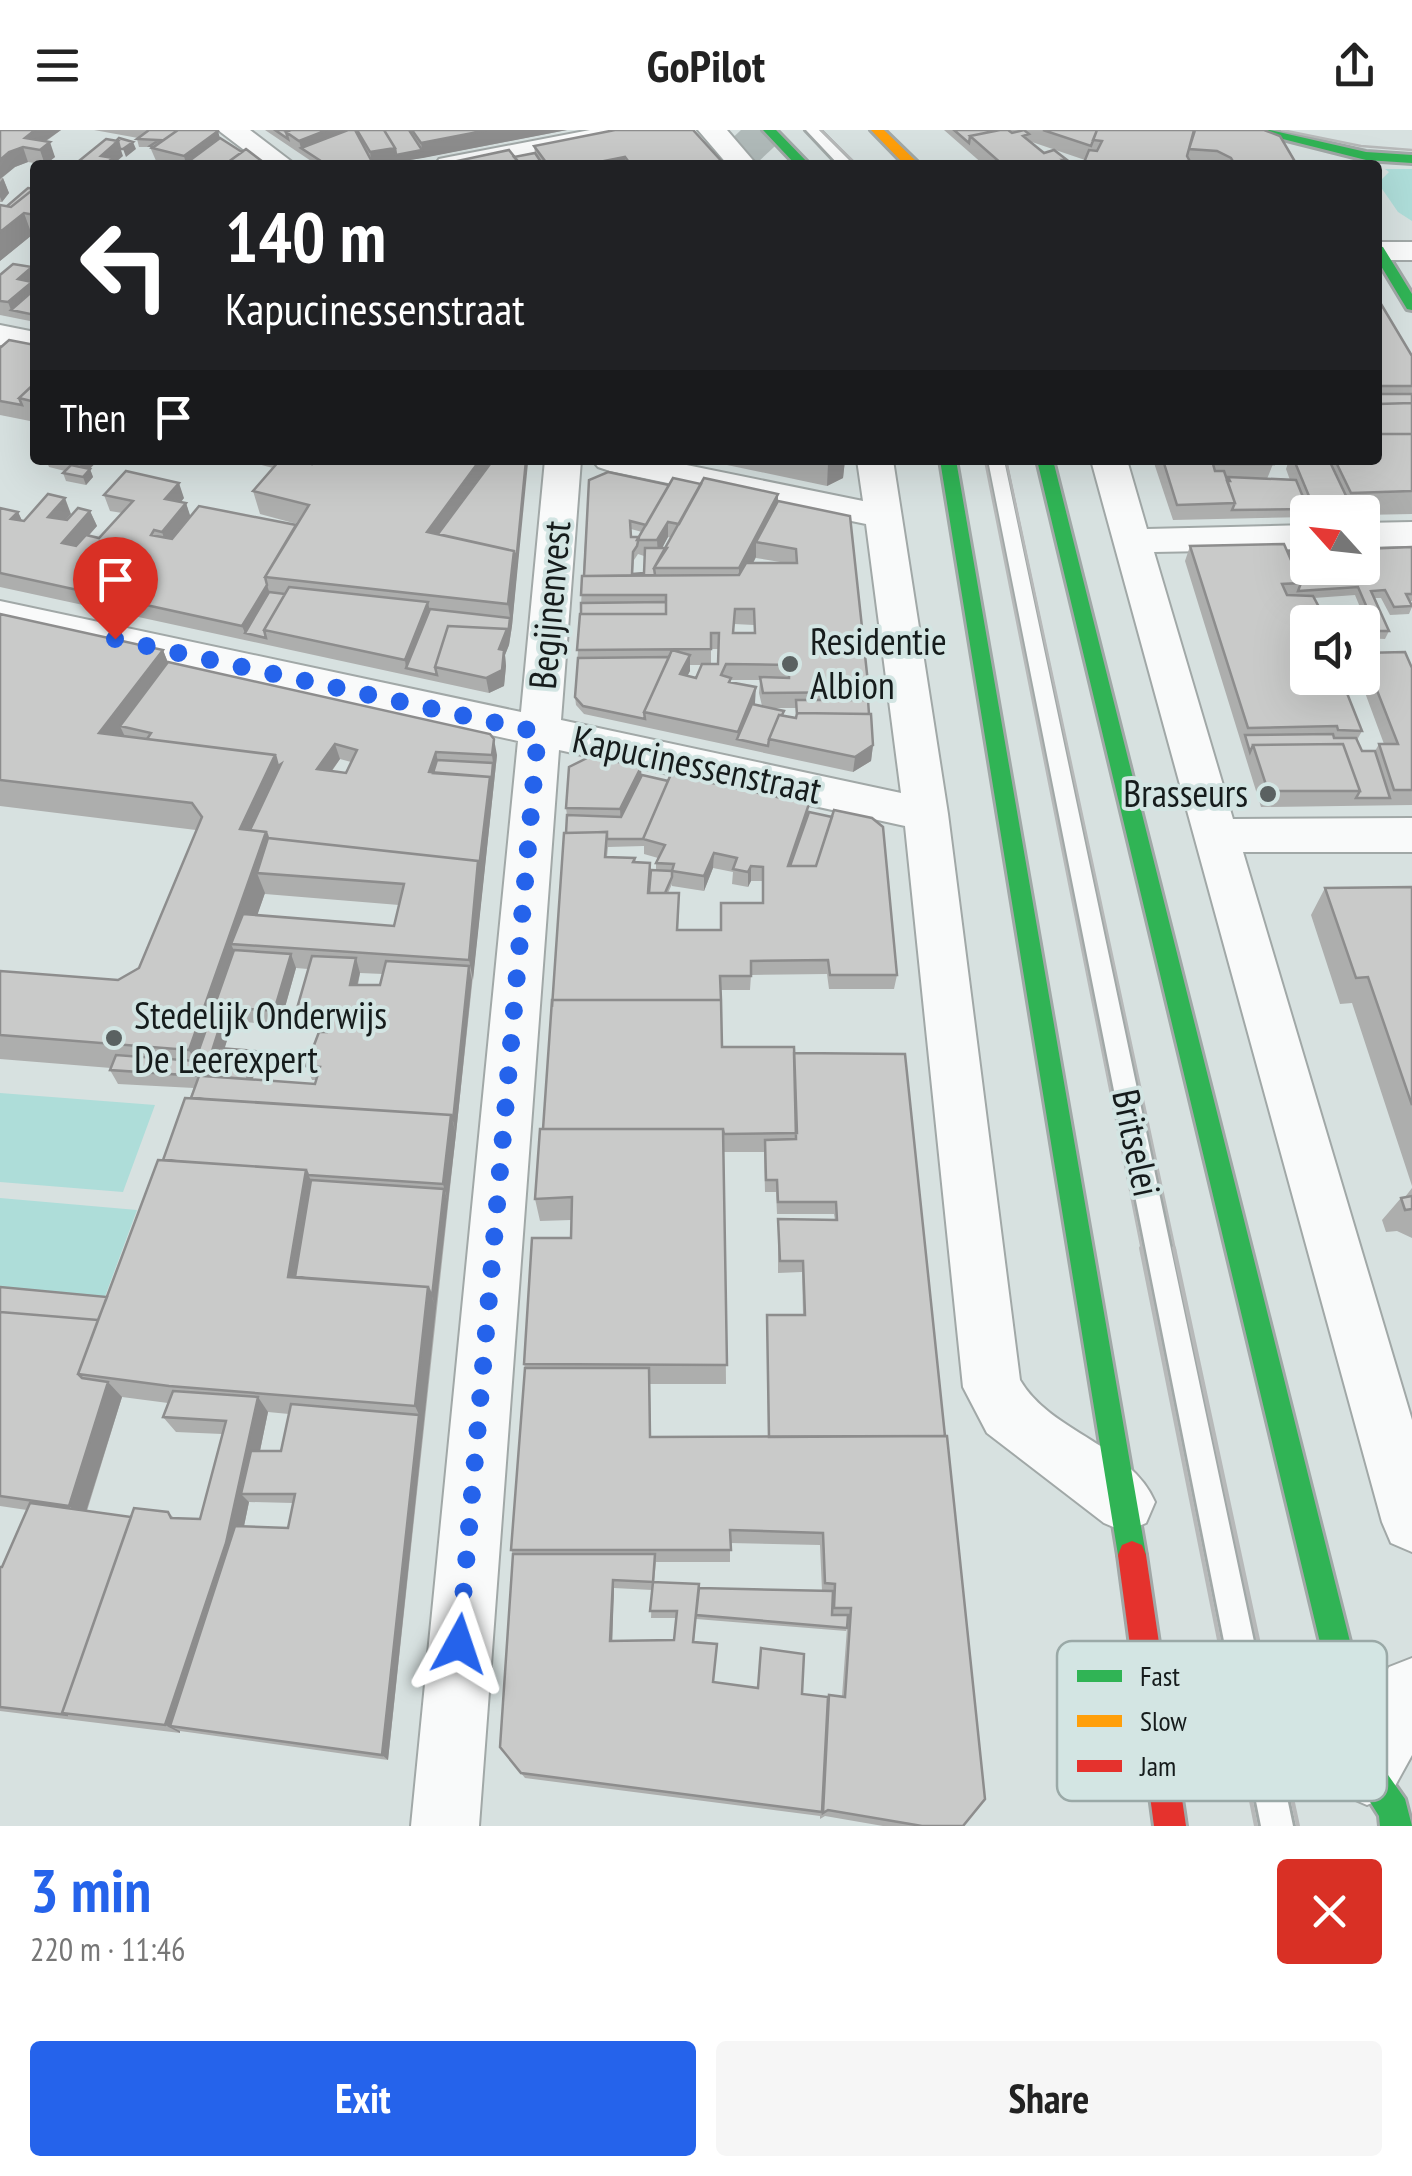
<!DOCTYPE html>
<html lang="en">
<head>
<meta charset="utf-8">
<style>
  body { margin:0; font-family:"PT Sans Narrow",sans-serif; background:#f6f6f6; color:#222; height:100vh; display:flex; flex-direction:column; font-size:38px; white-space:nowrap }
  * { box-sizing:border-box; margin:0 }
  p { font-size:32px; color:#767676 }
  .icon { flex:none; width:55px; height:55px; fill:none; stroke:currentColor; stroke-width:2; stroke-linecap:round; stroke-linejoin:round }
  .map { position:relative; height:1696px; overflow:hidden }
  .details { display:flex; flex-direction:column; background:#fff; flex:1 }
  .details>* { flex:none }
  .banner { position:absolute; left:30px; top:30px; width:1352px; height:305px; border-radius:10px; box-shadow:0 10px 40px #0002; background:#202124; color:#fff; overflow:hidden }
  .needle { width:65px; rotate:297deg }
  .tools { position:absolute; left:1290px; top:365px; display:grid; gap:20px }
  .tools a { display:grid; place-items:center; width:90px; height:90px; border-radius:10px; background:#fff; box-shadow:0 10px 40px #0002; font-size:50px }
  .pin { position:absolute; display:grid; place-items:center; width:85px; height:85px; color:#fff; margin:-102px -42px; border-radius:50% 50% 50% 0; rotate:-45deg; box-shadow:0 0 10px #0007 }
  .pin .icon { rotate:45deg }
  .me { position:absolute; width:110px; margin:-55px; rotate:5deg; stroke-linejoin:round; filter:drop-shadow(0 0 8px #0008) }
  .turn { display:flex; align-items:center; gap:35px; height:210px; padding:0 30px; font-size:45px }
  .turn .icon { width:130px; height:130px; stroke-width:2.5 }
  .turn b { display:block; font-size:70px; line-height:85px }
  .then { display:flex; align-items:center; height:95px; padding:0 30px; background:#0003; gap:20px; font-size:38px }
  .round { display:grid; place-items:center; flex:none; width:105px; height:105px; border-radius:10px; background:#f6f6f6 }
  .summary { display:flex; align-items:center; justify-content:space-between; height:170px; padding:0 30px }
  h1 { font-size:60px; font-weight:600; line-height:75px; color:#2563eb }
  .cta { display:flex; gap:20px; margin-top:auto; padding:20px 30px }
  .cta a { flex:1; height:115px; border-radius:10px; background:#2563eb; color:#fff; font-size:40px; font-weight:600; line-height:115px; text-align:center }
  .cta a+a { background:#f6f6f6; color:#222 }
  header { display:flex; justify-content:space-between; align-items:center; height:130px; padding:0 30px; background:#fff; font-size:45px; font-weight:600 }
  .map>svg:first-child { display:block }
  .green { fill:#aeddd9 }
  .lines { fill:none; stroke-linecap:round; stroke-linejoin:round }
  .secondary-tunnel { stroke:#b0bab9; stroke-width:35; stroke-dasharray:35 18; stroke-linecap:butt }
  .lane-casing { stroke:#a1a8a7; stroke-width:6 }
  .street-casing { stroke:#a1a8a7; stroke-width:4 }
  .fast-casing { stroke:#a1a8a7; stroke-width:6 }
  .slow-casing { stroke:#a1a8a7; stroke-width:6 }
  .jam-casing { stroke:#a1a8a7; stroke-width:6 }
  .lane { fill:#f9fafa; fill-rule:evenodd }
  .street { fill:#f9fafa; fill-rule:evenodd }
  .fast { fill:#30b455; fill-rule:evenodd }
  .slow { fill:#ff9f0a; fill-rule:evenodd }
  .jam { fill:#e5322d; fill-rule:evenodd }
  .tram-far1 { stroke:#b7b9b9; stroke-width:2.5 }
  .tram { stroke:#b7b9b9; stroke-width:4 }
  .wall { fill:#adaead; fill-rule:evenodd }
  .shaded-wall { fill:#8d8d8d }
  .building { fill:#c9cac9; stroke:#8d8d8d; stroke-width:2.5; fill-rule:evenodd }
  .route { stroke:#2563eb; stroke-width:18; stroke-dasharray:0 32.4 }
  .poi-dot { fill:#5a6161; stroke:#d3e5e3; stroke-width:4 }
  .labels { text-anchor:middle; stroke-width:8; stroke-linejoin:round; paint-order:stroke }
  .street-label { font-size:38px; fill:#161c1c; stroke:#d3e5e3 }
  .poi-label { font-size:38px; fill:#161c1c; stroke:#d3e5e3; text-anchor:start }
  .key { fill:#d3e5e3; stroke:#9aa9a7; stroke-width:2.5 }
  .key-label { font-size:28px; fill:#161c1c }
</style>
</head>
<body>
<header><svg class="icon" aria-label="menu" viewBox="0 0 24 24"><path d="M4 6h16M4 12h16M4 18h16"/></svg>GoPilot<svg class="icon" aria-label="share" viewBox="0 0 24 24"><path d="M12 15V3M7 8l5-5 5 5M5 13v7h14v-7"/></svg></header>
<div class="map">
<svg width="1412" height="1696" viewBox="0 0 1412 1696">
  <rect width="100%" height="100%" fill="#d7e1e0"/>
  <path class="green" d="M1385,39H1412V91L1398,82L1378,53L1389,42Z
    M0,963L155,975L123,1062L0,1052Z
    M0,1068L137,1080L103,1172L0,1163Z"/>
  <g class="lines">
    <path class="secondary-tunnel" d="M741,0L772,33"/>
    <g class="lane-casing">
      <path id="lane" d="M806,0H819L854,35H839Z
        M988,330H1004L1293,1696H1261Z"/>
    </g>
    <g class="street-casing">
      <path id="street" d="M218,0H250L296,35H264Z
        M590,0H647L633,8L493,35H435L439,29L449,27Z
        M698,0H727L757,35H728Z
        M1378,112H1412V130H1378Z
        M0,195L35,202V222L0,215Z
        M545,330H581L561,590L901,663L866,394L610,341L598,337L592,330H662L863,371L857,330H893L948,684L1020,1250C1051,1303 1131,1315 1155,1372L1146,1393L1125,1402L1104,1393L987,1303L963,1257L905,696L559,620L479,1696H411L518,611L0,497V471L521,582Z
        M1091,330H1127L1147,399L1308,395V419L1154,422L1233,689L1412,688V722H1243L1412,1290V1422L1391,1413L1382,1392Z
        M1412,392V416L1362,417V393Z
        M1412,1528V1625L1390,1665L1367,1675L1344,1665L1334,1642L1389,1537Z"/>
    </g>
    <g class="fast-casing">
      <path id="fast" d="M763,0H776L810,35H796Z
        M1247,0H1270L1366,22L1412,25V33L1366,30Z
        M1378,116L1383,117L1412,164V180L1407,179L1378,131Z
        M940,330H956L1146,1425L1142,1435L1132,1439L1122,1435L1118,1425Z
        M1037,330H1053L1381,1635L1405,1669L1412,1696H1380L1379,1686L1351,1642Z"/>
    </g>
    <g class="slow-casing">
      <path id="slow" d="M871,0H884L920,35H905Z"/>
    </g>
    <g class="jam-casing">
      <path id="jam" d="M1132,1411L1142,1415L1146,1425L1186,1696H1154L1118,1425L1122,1415Z"/>
    </g>
    <use href="#lane" class="lane"/>
    <use href="#street" class="street"/>
    <use href="#fast" class="fast"/>
    <use href="#slow" class="slow"/>
    <use href="#jam" class="jam"/>
    <path class="tram-far1" d="M821,0L857,35
      M1282,0L1361,16L1412,20
      M985,330L1142,1120
      M1006,330L1175,1120"/>
    <path class="tram" d="M1141,1118L1256,1696
      M1174,1118L1298,1696"/>
  </g>
  <path class="wall" d="M0,0H61L45,12L55,27L45,35L28,32L15,37L2,48H3L9,63L2,72H0Z
    M94,0H217L220,8L242,22L267,35H165L157,33L150,17H139L137,9L138,8Z
    M265,0H567L384,35H317Z
    M944,0H1264L1297,35H1202L1085,30L1029,11L1044,23L1067,30V35H984Z
    M534,16L725,35H458L457,31L514,27L535,23Z
    M35,59V105H32L0,131V75L7,76Z
    M0,144L35,146V155L33,156L35,159V192L0,185Z
    M1378,169L1412,226V384L1362,385V382H1308V387L1173,390L1153,330H1271L1273,334L1267,349L1290,350L1286,339L1289,330H1378Z
    M0,215H35V292L0,285Z
    M46,330H98L90,339L93,347L86,355L66,351L63,343L65,341L49,337Z
    M254,330H527L512,496L509,515L505,525L506,536L504,556L489,563L0,457V378L18,382L22,391L71,384L65,390L90,381L97,396L89,405L99,408L122,383L110,381L104,365L184,368L181,372L186,373L190,387L296,395L297,394L260,384L253,361L273,338L254,333Z
    M703,330H845L843,348L827,356Z
    M589,350L669,355L701,354L778,364V371L869,562L868,570L873,615L871,631L853,642L584,584L576,575L575,567ZM631,399L642,402L639,407H631ZM668,407L672,408L667,418H662ZM638,424L644,426V443H633L634,430ZM756,427V428L786,433H753ZM734,494L754,495V503H734ZM711,519H718V534H711ZM690,535H702L696,548L687,546L690,541ZM731,550H760L759,563L762,576L754,575L755,573L731,553ZM772,578H796V588L783,586Z
    M1190,416L1288,421L1412,417V471H1410L1412,477L1409,484L1390,485L1381,468H1375L1389,501L1385,509L1363,508L1362,492H1359L1362,487H1364L1355,465L1314,468L1308,492V548H1362V523L1412,538V675L1261,677L1185,431ZM1364,560L1384,614H1379L1375,621H1362L1357,610L1362,601L1346,561Z
    M0,484L163,520L168,533L497,625L388,1630L180,1601V1603L0,1581V1437H2L27,1380L0,1376V1157L107,1167L163,1030L194,958L118,954L110,940L111,938L0,929V841L118,850L139,838L196,700L0,676ZM340,629L351,632L346,643L332,641ZM265,763V764L399,775L394,796L257,785ZM296,838L308,839L296,882L301,896L328,898L306,936L312,950H316L315,954L252,949L259,928L255,921L224,919L233,891L280,895ZM360,843L383,844L380,855H358ZM122,1267L168,1273L163,1287L176,1302L222,1304L200,1389L174,1388L168,1382L131,1387L87,1381ZM268,1282L289,1284L281,1321H260ZM249,1372L293,1373L288,1398L244,1396Z
    M642,645L809,682L897,845L894,859H829L827,844L751,845L750,860H721L722,917L794,923L905,924L963,1696H883L825,1686L820,1689V1686L525,1648L500,1617L513,1424L511,1420L525,1238L524,1234L571,1108V1090L540,1091L535,1069L543,999L567,685L566,678ZM644,716V724L658,728L656,733V740H651L650,733L636,732L635,728L607,727L608,717ZM713,738L733,742L732,754L748,757L751,751H762V773L721,800H678L679,763H668L672,754V756L704,761ZM724,1022H764L765,1062H776L777,1084H834L835,1090L778,1089V1143L802,1142L803,1185H767L768,1307H651L650,1254H726ZM730,1413L820,1415L822,1461L699,1458L654,1452L656,1432H730ZM614,1458L652,1460L651,1488H676L674,1510L612,1511ZM696,1489L846,1501L847,1498L842,1566L828,1567L714,1552L694,1512Z
    M1412,757V1056L1352,873L1340,874L1311,785L1325,758Z
    M1412,1058V1108L1397,1101L1386,1102L1382,1090L1401,1068L1405,1067Z"/>
  <path class="shaded-wall" d="M35,0H61L34,19L25,8Z
    M314,0H354L301,18L299,11Z
    M488,0H567L423,28L421,13Z
    M218,1L222,16L186,34L184,26Z
    M118,11L123,26L115,33V35H104L101,26Z
    M50,12L55,27L45,35L40,20Z
    M133,12L136,19L126,27L123,19Z
    M23,17L28,32L15,37L0,49V30L9,22Z
    M395,18L397,32L384,35H343L371,30L370,22Z
    M422,20L423,28L397,32L396,25Z
    M625,27V35H584Z
    M3,48L9,63L2,72L0,67V52Z
    M24,83L32,105L0,131V102Z
    M32,137L35,146V155L33,156L35,160L11,180L8,172L0,165Z
    M78,330H98L84,345Z
    M480,330H500L436,418L427,402Z
    M526,330L528,333L512,496L509,515L505,525L506,536L504,556L489,563L486,548L510,488L508,474Z
    M835,330H845L843,348L827,356L828,333Z
    M90,339L93,347L86,355L83,347Z
    M179,353L184,368L170,385L165,369Z
    M778,364L777,386L756,412V427L739,461V438Z
    M65,368L71,384L55,402L48,387Z
    M186,373L191,388L167,417L162,402Z
    M90,381L97,396L69,428L62,413Z
    M18,382L25,397L11,389Z
    M668,392V407L658,426L657,410Z
    M267,455L272,470L245,503L242,496Z
    M428,472L431,487L406,538L405,530Z
    M163,520L174,548L120,596L127,611L99,603Z
    M690,525V541L680,560V544Z
    M756,557L755,573L740,610L737,609L738,602Z
    M494,609L497,625L473,850L469,830L478,731L493,633L492,625Z
    M335,614L340,629L322,654L317,639Z
    M873,615L871,631L853,642L855,627Z
    M436,622L439,637L435,650L429,642Z
    M275,625L281,634L257,713L240,699Z
    M641,637L642,653L621,694L620,679Z
    M266,702L276,729L257,743L265,763L247,815L231,814L240,834L203,945L189,920Z
    M714,723L713,738L704,761V746Z
    M751,736V751L748,757V742Z
    M291,824L296,838L280,895L274,881Z
    M356,828L360,843L354,869L350,855Z
    M469,836L472,850L456,1004L453,991Z
    M226,877L233,891L214,953L204,946Z
    M255,921L259,928L249,962L245,955Z
    M451,985L456,1004L448,1072L443,1054Z
    M306,1040L317,1063L293,1157L288,1147Z
    M444,1059L448,1072L436,1178L432,1167Z
    M428,1157L436,1178L388,1630L382,1625L419,1285L415,1276Z
    M108,1252L122,1267L84,1388L69,1376Z
    M258,1267L268,1282L251,1364H241L249,1372L238,1425L170,1596L180,1601V1603L165,1595Z
    M613,1450L614,1458L612,1518L610,1511Z"/>
  <path class="building" d="M0,0H35L25,8L50,12L40,20L23,17L9,22L0,30Z
    M149,0H178L154,17L150,16L159,10L137,9Z
    M178,0H217L218,1L184,26L152,18Z
    M275,0H291L286,2L288,9Z
    M291,0H327L299,11L286,2Z
    M348,0H355L371,30L343,35H327L301,18Z
    M357,0H384L395,18L370,22Z
    M384,0H409L422,20L396,25L395,18Z
    M412,0H488L421,13Z
    M615,0H693L725,35H631L625,27L584,35H548L534,16Z
    M954,0H1000L970,6L969,13Z
    M1000,0H1008L1012,3L1024,0L1029,4L1023,6L1044,23L1054,20L1067,30H1063L1067,33L1060,35H1003L970,6Z
    M1043,0H1097L1091,16Z
    M1097,0H1194L1187,26L1192,35H1083L1089,20L1097,21L1102,11L1093,10Z
    M1195,0H1264L1280,6L1297,35H1235L1231,28L1217,21L1189,19Z
    M119,8L133,12L123,19H120L118,11H116Z
    M220,8L242,22L224,35L185,34Z
    M106,9L118,11L101,26L113,28L104,35H74Z
    M246,19L267,35H224Z
    M509,20L521,35H460L457,31Z
    M535,23L543,35H521L514,27Z
    M28,58L35,59V62L31,61L11,77L7,76Z
    M31,61L35,62V85L24,83L0,102V75L11,77Z
    M13,134L32,137L18,149L32,152L8,172L0,171V145Z
    M35,159V185L11,180Z
    M1378,169L1412,226V256H1378Z
    M9,210L35,215V253L19,268L22,275L0,271V218Z
    M35,253V272L19,268Z
    M1378,264H1412V273L1378,274Z
    M1412,273V304H1378V274Z
    M1378,304H1412V361L1351,363L1335,330H1378Z
    M280,330H296L312,334L315,330H480L427,402L514,421L508,474L265,447L309,375L253,361Z
    M493,330H526L516,433L514,421L438,404Z
    M814,330H835L828,333Z
    M1163,330H1271L1273,334H1213L1215,341H1224L1235,373L1177,375Z
    M1294,330H1329L1348,370L1311,371Z
    M71,335L90,339L83,347L63,343Z
    M126,341L179,353L165,369L186,373L162,402L154,400L151,405L172,409L199,376L296,395L265,447L267,455L242,496L0,443V378L18,382L11,389L24,391L48,364L65,368L48,387L67,390L78,378L90,381L62,413L76,416L86,405L99,408L133,371L104,365Z
    M608,342L669,355L646,395L630,391L631,407H639L637,416L633,422L632,444L644,443L645,418H667L654,438L655,445L584,446L589,350Z
    M1228,347L1296,350L1308,379L1232,380L1235,373L1227,351H1230Z
    M673,348L701,354L679,394L668,392L657,410H637Z
    M704,348L778,364L739,438H654Z
    M778,371L850,386L869,562L763,563L760,547L789,548V535L726,534L721,545L731,548L729,552L756,557L738,602L644,582L672,520L690,525L680,544L696,548L702,534H718L719,503H711V519L577,520L580,484H666V465H581L582,446L739,445L746,433H797L796,419L756,412ZM735,479H754L755,503H733Z
    M1284,414L1301,453L1282,454L1287,465L1313,466L1327,492H1308V548H1341L1362,601L1338,600L1337,596L1248,598L1190,416Z
    M1412,417V464H1406L1412,476L1394,477L1385,460L1371,461L1389,501H1367L1362,487H1371L1358,457L1298,461L1301,453L1288,421L1308,420V438H1362V419Z
    M289,457L428,472L405,530L264,500Z
    M269,462L285,464L264,500L266,508L245,503Z
    M666,472V484H581V473Z
    M430,479L510,488L508,505L507,499L448,496L435,537L437,545L406,538Z
    M0,484L163,520L99,603L275,625L240,699L266,702L189,920L0,905V841L118,850L139,838L202,687L192,673L0,650Z
    M448,496L507,499L499,519L504,520L502,540L486,548L435,537Z
    M1405,522L1412,538V660H1394L1379,614H1398L1371,545H1362V523Z
    M669,527L644,582L645,589L583,576L575,567L578,528Z
    M168,532L490,604L494,609L492,625L436,622L429,642L490,647L479,738L478,731L268,708L266,702L250,700L281,634L278,636L275,625L147,609L151,603L120,596ZM335,614L357,620L346,643L317,639Z
    M796,570H868L869,584L797,583V585Z
    M752,574L784,581L782,585H779L769,609L768,616L737,609Z
    M797,583L871,584L873,615L855,627L769,609L779,585L796,588Z
    M1333,604L1334,608H1356L1362,621H1375L1390,668H1356L1360,661L1343,614L1253,615L1250,622L1245,605Z
    M1343,614L1360,661H1268L1253,615Z
    M591,626L641,637L620,679L566,678L569,637Z
    M437,630L493,633L491,655L490,647L433,643Z
    M671,644L809,674L788,736H816L834,680L872,688L883,697L897,845H830L828,830L751,831V846H720L721,870H552V877L564,703L607,702L605,727L635,728L633,732L650,733L648,763H679L677,800H721V773H763V737L751,736L748,742L733,739L737,728L714,723L704,746L672,741L674,734L656,733L665,715L643,709Z
    M642,645L668,651L643,709H607V702L566,703L567,685L621,687Z
    M809,682L832,687L816,736H790Z
    M268,708L478,731L469,830L231,814L243,784L394,796L404,754L257,743Z
    M651,740L672,741V747L665,763H649Z
    M1412,757V975L1368,847L1356,848L1325,758Z
    M234,820L291,824L274,881L226,877L204,946L315,954L320,937L306,936L319,902H327L332,885L296,882L312,826L356,828L350,855H380L386,831L469,836L453,991L451,985L191,968L199,946L110,940L116,925L195,931Z
    M552,870H721L722,917H794L797,1003L724,1004L723,999H543Z
    M219,918L255,921L247,949L210,946Z
    M794,923L905,924L945,1306L769,1307L767,1185H805L803,1131H780L778,1089L837,1090L836,1072H778L777,1050H766L765,1010L796,1009Z
    M185,968L451,985L443,1054L308,1045L306,1040L163,1030Z
    M540,999H723L727,1235L524,1234L532,1108H571L572,1067L535,1069Z
    M158,1030L306,1040L288,1147L428,1157L415,1276L169,1256L78,1244Z
    M311,1050L444,1059L432,1167L428,1157L295,1147Z
    M1412,1066V1079L1405,1080L1401,1068Z
    M0,1157L107,1167L98,1190L0,1182Z
    M0,1182L98,1190L78,1244L82,1248L108,1252L69,1376L0,1366Z
    M525,1238H649L650,1307L947,1306L985,1669L963,1696H922L828,1680L823,1683L829,1565L845,1567L851,1478H834L835,1454L825,1453L823,1403L730,1400L731,1420H511Z
    M173,1261L258,1267L226,1413L165,1595L62,1583L134,1378L168,1382L171,1388L200,1389L226,1291L163,1287Z
    M291,1274L419,1285L382,1625L170,1596L235,1396L288,1398L295,1364H241L251,1321H281Z
    M30,1373L131,1387L62,1583L68,1585L0,1577V1437H2Z
    M513,1424H655L653,1452L613,1450L610,1511L674,1510L677,1481H650L653,1452L699,1454L693,1512L717,1514L713,1552L758,1558L761,1518L804,1524L802,1564L828,1567L822,1682L521,1643L500,1617Z
    M699,1458L833,1461L832,1485H848L847,1498L696,1485Z"/>
  <g class="lines">
    <path class="route" d="M115,509L538,602L459,1514"/>
  </g>
  <g class="poi-dot">
    <circle cx="790" cy="534" r="10"/>
    <circle cx="1268" cy="664" r="10"/>
    <circle cx="114" cy="908" r="10"/>
  </g>
  <g class="labels">
    <g class="street-label">
      <text transform="translate(550 475) rotate(-85)" y="13">Begijnenvest</text>
      <text transform="translate(697 635) rotate(12)" y="13">Kapucinessenstraat</text>
      <text transform="translate(1136 1013) rotate(78)" y="13">Britselei</text>
    </g>
    <g class="poi-label">
      <text x="810" y="525">Residentie<tspan x="810" dy="44">Albion</tspan></text>
      <text x="1248" y="677" text-anchor="end">Brasseurs</text>
      <text x="134" y="899">Stedelijk Onderwijs<tspan x="134" dy="44">De Leerexpert</tspan></text>
    </g>
  </g>
  <rect x="1057" y="1511" width="330" height="160" rx="15" class="key"/>
  <rect x="1077" y="1540" width="45" height="12" fill="#30b455"/>
  <rect x="1077" y="1585" width="45" height="12" fill="#ff9f0a"/>
  <rect x="1077" y="1630" width="45" height="12" fill="#e5322d"/>
  <g class="key-label">
    <text x="1140" y="1556">Fast</text>
    <text x="1140" y="1601">Slow</text>
    <text x="1140" y="1646">Jam</text>
  </g>
</svg>
<div class="tools">
<a><svg class="needle" viewBox="-14 -14 28 28"><path d="M0-13l5 13h-10z" fill="#e53935"/><path d="M0 13l5-13h-10z" fill="#767676"/></svg></a>
<a><svg class="icon" aria-label="sound" viewBox="0 0 24 24"><path d="M4 9h4l5-4v14l-5-4H4zM17 9q2 3 0 6"/></svg></a>
</div>
<div class="pin" style="left:115px;top:509px;background:#d93025"><svg class="icon" aria-label="arrive" viewBox="0 0 24 24"><path d="M6 21V4h12l-3 4 3 4H6"/></svg></div>
<svg class="me" style="left:459px;top:1514px" viewBox="-20 -20 40 40"><path d="M0-17L14 15 0 8-14 15z" fill="#2563eb" stroke="#fff" stroke-width="4"/></svg>
<div class="banner">
<div class="turn"><svg class="icon" aria-label="left" viewBox="0 0 24 24"><path d="M17 20v-9H6M10 6l-5 5 5 5"/></svg><div><b>140 m</b>Kapucinessenstraat</div></div>
<div class="then">Then<svg class="icon" aria-label="arrive" viewBox="0 0 24 24"><path d="M6 21V4h12l-3 4 3 4H6"/></svg></div>
</div>
</div>
<section class="details">
<div class="summary"><div><h1>3 min</h1><p>220 m · 11:46</p></div><a class="round" style="background:#d93025;color:#fff"><svg class="icon" aria-label="close" viewBox="0 0 24 24"><path d="M6 6l12 12M18 6L6 18"/></svg></a></div>
<div class="cta"><a>Exit</a><a>Share</a></div>
</section>
</body>
</html>
